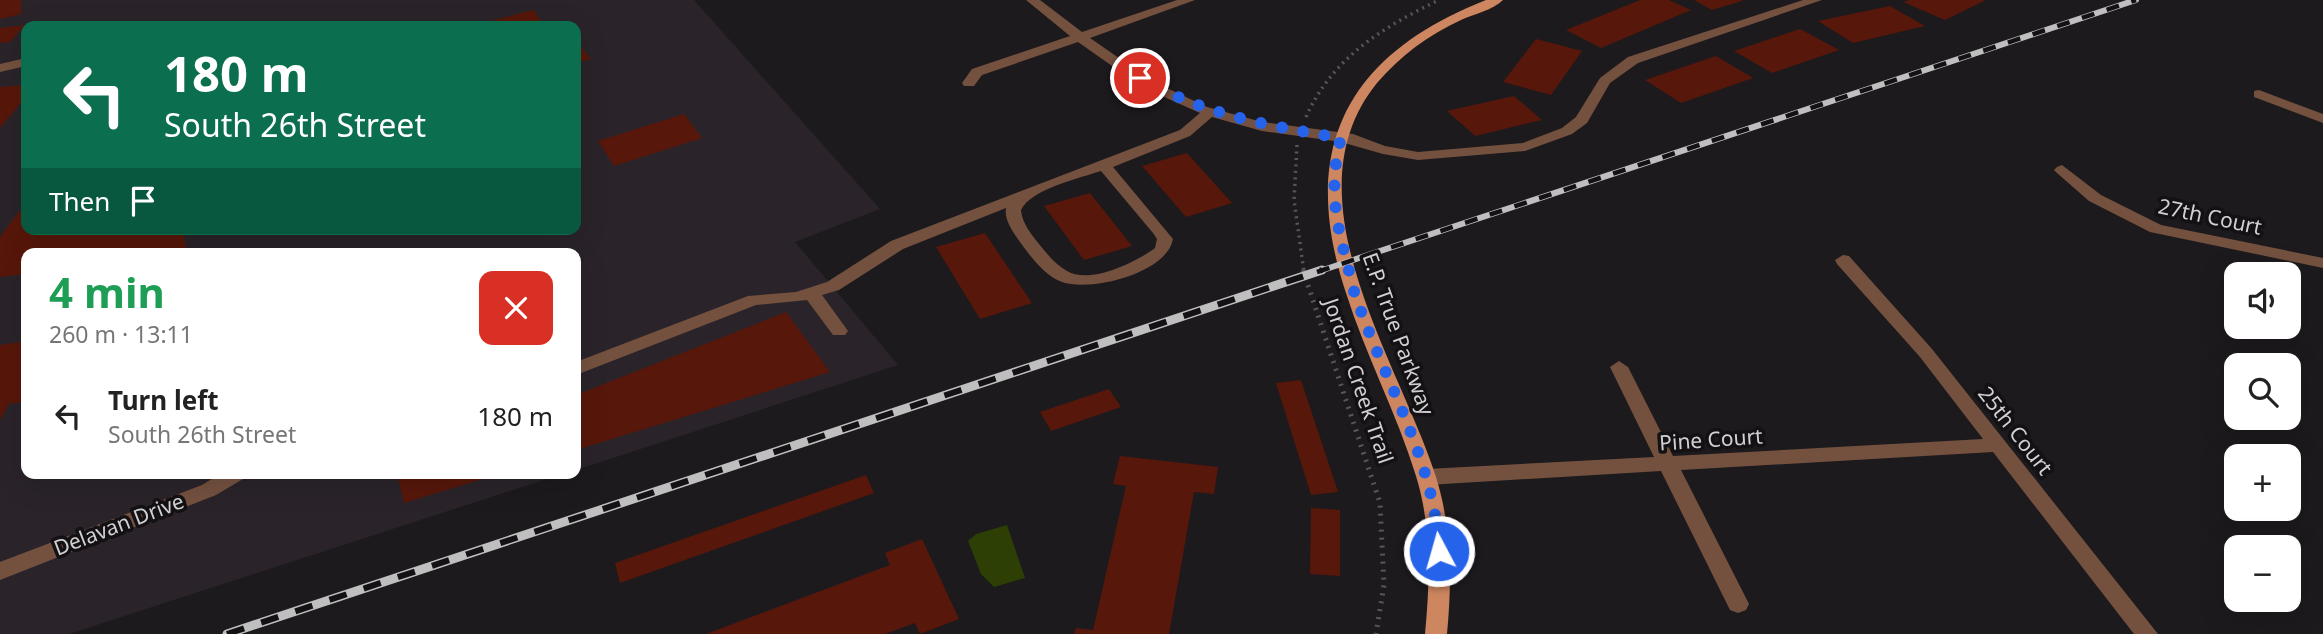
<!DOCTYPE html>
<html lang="en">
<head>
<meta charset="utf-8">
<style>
  body { margin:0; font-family:"Noto Sans",sans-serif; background:#f6f6f6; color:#222; height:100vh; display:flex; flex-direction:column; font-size:26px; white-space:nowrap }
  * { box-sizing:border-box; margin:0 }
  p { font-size:23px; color:#767676 }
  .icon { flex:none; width:38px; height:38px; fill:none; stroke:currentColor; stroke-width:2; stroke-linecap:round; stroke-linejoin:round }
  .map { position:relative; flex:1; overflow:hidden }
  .sheet { position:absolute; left:21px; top:248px; width:560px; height:231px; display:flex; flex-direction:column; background:#fff; border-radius:14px; box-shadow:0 7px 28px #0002 }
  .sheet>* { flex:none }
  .banner { position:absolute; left:21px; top:21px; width:560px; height:214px; border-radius:14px; box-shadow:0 7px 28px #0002; background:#0b6e4f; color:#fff; overflow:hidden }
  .controls { position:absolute; left:2224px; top:262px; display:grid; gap:14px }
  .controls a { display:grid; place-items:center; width:77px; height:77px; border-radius:14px; background:#fff; box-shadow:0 7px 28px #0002; font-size:35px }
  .pin { position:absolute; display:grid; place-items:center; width:60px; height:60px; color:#fff; margin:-30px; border:4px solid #fff; border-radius:50%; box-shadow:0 2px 7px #0007 }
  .me { position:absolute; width:77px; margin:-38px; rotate:354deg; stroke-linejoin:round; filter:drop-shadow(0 0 5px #0008) }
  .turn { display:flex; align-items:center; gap:24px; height:147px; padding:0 28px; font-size:32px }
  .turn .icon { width:91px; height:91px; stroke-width:2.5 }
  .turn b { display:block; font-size:49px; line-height:60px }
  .then { display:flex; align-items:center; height:66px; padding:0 28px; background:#0003; gap:14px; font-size:26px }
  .round { display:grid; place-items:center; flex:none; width:74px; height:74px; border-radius:14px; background:#f6f6f6 }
  .headline { display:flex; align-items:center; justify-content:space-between; height:119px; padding:0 28px }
  h1 { font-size:42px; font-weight:700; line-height:52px; color:#1e9e55 }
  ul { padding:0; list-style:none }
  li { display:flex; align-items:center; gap:21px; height:98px; padding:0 28px }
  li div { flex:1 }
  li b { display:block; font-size:26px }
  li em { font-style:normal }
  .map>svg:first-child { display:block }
  .built { fill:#2a242a; fill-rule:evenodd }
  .green { fill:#2d3f05 }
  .building { fill:#57170a }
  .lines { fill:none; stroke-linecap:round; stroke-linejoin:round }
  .path-far1 { stroke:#585658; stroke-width:3.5; stroke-dasharray:2 4.5; stroke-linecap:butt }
  .path { stroke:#585658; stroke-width:5; stroke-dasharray:2 6; stroke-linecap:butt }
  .minor { fill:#74513f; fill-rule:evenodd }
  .major { fill:#ce8660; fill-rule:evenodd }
  .rail-far1-casing { stroke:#c0bfc0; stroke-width:6 }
  .rail-casing { stroke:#c0bfc0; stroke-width:9 }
  .rail-far1 { stroke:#141114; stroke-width:4.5; stroke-dasharray:13; stroke-linecap:butt }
  .rail { stroke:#141114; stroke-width:6; stroke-dasharray:18; stroke-linecap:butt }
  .route { stroke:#2563eb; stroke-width:12; stroke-dasharray:0 21.6 }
  .labels { text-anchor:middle; stroke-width:7; stroke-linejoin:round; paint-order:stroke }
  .street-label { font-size:21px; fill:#d2d1d2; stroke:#141114 }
</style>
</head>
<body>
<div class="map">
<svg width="2323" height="634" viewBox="0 0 2323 634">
  <rect width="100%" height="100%" fill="#1d1a1d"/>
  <path class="built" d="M0,0H694L880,209L795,242L898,365L576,470V254H26V474H562L69,634H0ZM26,26H576V229H26Z"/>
  <path class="green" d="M1007,525L1025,578L994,587L981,574L968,541L976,534Z"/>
  <path class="building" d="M0,0H21V14L0,19Z
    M1640,0H1669L1691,10L1601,48L1566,30Z
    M1694,0H1742V1L1712,10Z
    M1909,0H1986L1945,20L1903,2Z
    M1890,6L1925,26L1853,43L1818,21Z
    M533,10L545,26H476V25Z
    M25,25L10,42L0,43V28Z
    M1800,29L1839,50L1772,73L1734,51Z
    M1536,39L1582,51L1551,95L1503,82Z
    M578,43L591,59L576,63V44Z
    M1716,56L1753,78L1681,103L1645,80Z
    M26,85V97L0,128V87Z
    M1514,96L1542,120L1475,136L1447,111Z
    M684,114L702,138L614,166L598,141Z
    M1187,153L1232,203L1186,217L1142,166Z
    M1090,193L1132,246L1084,260L1044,206Z
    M26,202V229H183L187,254H26V274L0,277V237Z
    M985,233L1032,303L980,319L936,247Z
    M786,312L830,372L576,450V395Z
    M26,341V401L9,404L0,420V345Z
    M1301,380L1338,492L1311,495L1276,383Z
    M1109,389L1121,407L1051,431L1040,412Z
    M1120,456L1218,467L1214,494L1194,492L1169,634H1074L1076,628L1093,630L1126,486L1113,484Z
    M397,474H496V475L404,503Z
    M866,475L874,493L620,583L615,563Z
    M1311,508L1340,510V576L1310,574Z
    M922,539L959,619L920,634L915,623L885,634H706L890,565L885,553Z"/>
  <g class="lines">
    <path class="path-far1" d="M1306,117C1332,58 1383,27 1439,0
      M1297,145L1294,200L1304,272"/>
    <path class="path" d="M1303,270L1380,503L1384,585L1376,634"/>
    <path class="minor" d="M1026,0H1040L1082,32L1177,0H1195L1090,38L1152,81L1207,107L1262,122L1353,134L1385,146L1418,152L1523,143L1562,128L1576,117L1600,78L1628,57L1803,0H1822L1638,63L1610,83L1587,123L1572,134L1525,151L1418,160L1383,154L1341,142L1262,131L1212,117L1190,136L1113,167L1173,239C1167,273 1092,292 1062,282C1045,276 1030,256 1020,242C1013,232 1004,220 1006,208L903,249L839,290L822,295L848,331L845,335H833L807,300L756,305L576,375V362L748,296L796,292L827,282L891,241L1180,130L1200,113L1142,87L1078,42L982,75L974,86H964L962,83L972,69L1070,36ZM1101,171L1153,233L1157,239L1155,248C1136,262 1090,285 1067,271C1056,265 1047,254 1039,244C1031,234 1022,223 1021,210C1031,189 1080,178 1101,171Z
      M26,58V66L0,72V64Z
      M2259,90L2323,114V123L2254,97V91Z
      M2062,165L2101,195L2161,225L2323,258V268L2150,232L2089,201L2057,173L2054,170L2057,167Z
      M1843,255L1849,256L1932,349L2158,634H2134L1993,452L1681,470L1749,604L1746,610L1738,613L1730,610L1661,471L1427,485L1420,482L1417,477L1420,472L1427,469L1654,457L1610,367L1619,361L1628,367L1673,456L1983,439L1920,357L1837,264L1835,260Z
      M220,474H246L243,479L216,495L0,580V562L202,485Z"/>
    <path class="major" d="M1486,0H1503C1493,10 1474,14 1461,20C1428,35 1400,56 1377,83C1284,197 1400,363 1436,477C1452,528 1452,581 1447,634H1425C1430,581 1432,528 1416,476C1397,414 1366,356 1346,293C1298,149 1346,55 1486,0Z"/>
    <g class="rail-far1-casing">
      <path id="rail-far1" d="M1317,272L2136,0"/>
    </g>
    <g class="rail-casing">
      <path id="rail" d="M227,634L1322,270"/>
    </g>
    <use href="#rail-far1" class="rail-far1"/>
    <use href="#rail" class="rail"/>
  </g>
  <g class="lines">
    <path class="route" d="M1140,78C1204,115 1269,126 1341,138C1329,183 1335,219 1347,263C1350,273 1351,284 1355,294C1383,379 1435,460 1439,551"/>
  </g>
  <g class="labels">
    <g class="street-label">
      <text transform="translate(2210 217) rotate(12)" y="7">27th Court</text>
      <text transform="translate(1398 334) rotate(70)" y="7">E.P. True Parkway</text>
      <text transform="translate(1358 381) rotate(71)" y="7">Jordan Creek Trail</text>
      <text transform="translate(2015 431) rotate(52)" y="7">25th Court</text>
      <text transform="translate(1711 440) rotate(-4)" y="7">Pine Court</text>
      <text transform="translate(119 525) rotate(-21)" y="7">Delavan Drive</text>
    </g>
  </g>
</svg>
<div class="controls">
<a><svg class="icon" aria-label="sound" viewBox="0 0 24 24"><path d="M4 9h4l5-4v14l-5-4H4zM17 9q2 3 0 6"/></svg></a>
<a><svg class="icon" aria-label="search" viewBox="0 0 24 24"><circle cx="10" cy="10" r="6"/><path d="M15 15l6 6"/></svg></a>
<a>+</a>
<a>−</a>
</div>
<div class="pin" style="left:1140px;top:78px;background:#d93025"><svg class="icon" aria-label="arrive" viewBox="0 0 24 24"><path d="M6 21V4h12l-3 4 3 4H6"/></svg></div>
<svg class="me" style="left:1439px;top:551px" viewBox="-20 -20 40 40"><circle r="17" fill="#2563eb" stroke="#fff" stroke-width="3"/><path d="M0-11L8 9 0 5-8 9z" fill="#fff"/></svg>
<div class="banner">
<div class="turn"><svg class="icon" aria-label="left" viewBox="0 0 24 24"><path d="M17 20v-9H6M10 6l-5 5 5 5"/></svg><div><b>180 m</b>South 26th Street</div></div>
<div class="then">Then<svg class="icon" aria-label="arrive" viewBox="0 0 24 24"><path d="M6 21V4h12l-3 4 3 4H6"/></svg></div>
</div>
<section class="sheet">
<div class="headline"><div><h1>4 min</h1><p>260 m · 13:11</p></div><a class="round" style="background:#d93025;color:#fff"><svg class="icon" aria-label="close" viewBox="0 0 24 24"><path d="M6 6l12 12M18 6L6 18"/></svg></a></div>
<ul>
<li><svg class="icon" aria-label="left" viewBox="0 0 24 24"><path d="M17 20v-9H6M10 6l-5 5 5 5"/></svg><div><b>Turn left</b><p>South 26th Street</p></div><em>180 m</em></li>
</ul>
</section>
</div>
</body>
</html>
